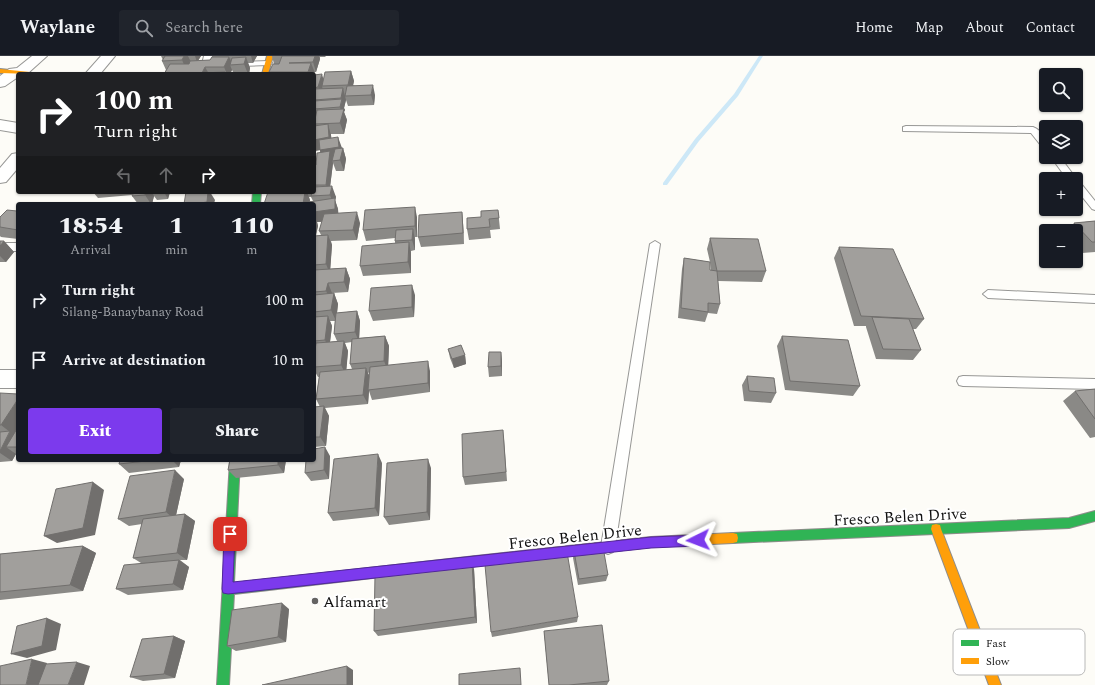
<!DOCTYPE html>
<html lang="en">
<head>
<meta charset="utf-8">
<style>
  body { margin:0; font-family:Spectral,serif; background:#20242c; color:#f1f3f6; height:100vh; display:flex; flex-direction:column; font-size:15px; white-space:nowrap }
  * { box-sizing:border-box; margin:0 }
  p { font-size:13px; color:#9ea1a6 }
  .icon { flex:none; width:22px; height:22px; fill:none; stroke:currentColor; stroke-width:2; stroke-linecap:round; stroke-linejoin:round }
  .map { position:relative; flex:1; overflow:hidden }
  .side { position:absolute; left:16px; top:146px; width:300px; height:260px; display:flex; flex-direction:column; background:#171b24; border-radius:4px; box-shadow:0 1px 3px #0004 }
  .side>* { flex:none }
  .guide { position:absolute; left:16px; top:16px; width:300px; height:122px; border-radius:4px; box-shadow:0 1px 3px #0004; background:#202124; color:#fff; overflow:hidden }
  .buttons { position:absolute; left:1039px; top:12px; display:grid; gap:8px }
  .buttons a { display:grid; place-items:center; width:44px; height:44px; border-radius:4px; background:#171b24; box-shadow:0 1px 3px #0004; font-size:20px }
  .pin { position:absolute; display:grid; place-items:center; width:34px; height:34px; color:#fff; margin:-17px; border-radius:8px; box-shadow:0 2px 6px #0006 }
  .me { position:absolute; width:44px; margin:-22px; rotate:267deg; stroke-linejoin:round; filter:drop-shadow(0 0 3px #0008) }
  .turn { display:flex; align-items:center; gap:14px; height:84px; padding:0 12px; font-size:18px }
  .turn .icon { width:52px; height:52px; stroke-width:2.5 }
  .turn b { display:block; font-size:28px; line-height:34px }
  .lanes { display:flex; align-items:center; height:38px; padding:0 12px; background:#0003; justify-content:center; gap:20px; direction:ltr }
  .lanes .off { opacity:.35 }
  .eta { display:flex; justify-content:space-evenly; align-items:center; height:68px; text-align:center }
  .eta b { font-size:24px; font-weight:800; line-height:28px }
  .cta { display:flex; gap:8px; margin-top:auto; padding:8px 12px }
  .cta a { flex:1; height:46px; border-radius:4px; background:#7c3aed; color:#fff; font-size:16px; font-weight:800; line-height:46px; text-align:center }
  .cta a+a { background:#20242c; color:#f1f3f6 }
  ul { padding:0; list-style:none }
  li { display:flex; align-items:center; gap:12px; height:60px; padding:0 12px }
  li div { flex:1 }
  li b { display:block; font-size:15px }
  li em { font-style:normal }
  header { display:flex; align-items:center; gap:24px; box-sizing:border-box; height:56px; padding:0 20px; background:#171b24; border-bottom:1px solid #363941 }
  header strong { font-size:19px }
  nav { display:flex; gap:22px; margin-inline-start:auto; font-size:14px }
  .search { width:280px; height:36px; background:#20242c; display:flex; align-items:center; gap:10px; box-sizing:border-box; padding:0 14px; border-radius:4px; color:#9ea1a6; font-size:15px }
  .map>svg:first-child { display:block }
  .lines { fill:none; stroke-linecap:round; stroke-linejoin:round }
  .stream { fill:#cde8f7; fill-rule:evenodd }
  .lane-casing { stroke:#979795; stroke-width:2 }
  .street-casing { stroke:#979795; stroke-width:2 }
  .fast-casing { stroke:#8e8d8b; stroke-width:2 }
  .slow-casing { stroke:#8e8d8b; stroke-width:2 }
  .lane { fill:#fffffe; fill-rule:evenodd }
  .street { fill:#fffffe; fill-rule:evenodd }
  .fast { fill:#30b455; fill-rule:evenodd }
  .slow { fill:#ff9f0a; fill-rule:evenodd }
  .wall { fill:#8a8986; fill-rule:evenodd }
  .shaded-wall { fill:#716f6d }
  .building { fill:#a19f9c; stroke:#716f6d }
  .route { fill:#7c3aed; stroke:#51269a }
  .poi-dot { fill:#646362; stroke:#fff; stroke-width:1.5 }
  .labels { text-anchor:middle; stroke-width:4; stroke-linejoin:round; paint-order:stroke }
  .near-street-label { font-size:16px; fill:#111; stroke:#fff }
  .near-poi-label { font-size:16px; fill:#111; stroke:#fff; text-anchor:start }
  .key { fill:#fff; stroke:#b8b8b8; stroke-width:1 }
  .key-label { font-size:11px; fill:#111 }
</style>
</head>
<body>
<header>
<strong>Waylane</strong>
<div class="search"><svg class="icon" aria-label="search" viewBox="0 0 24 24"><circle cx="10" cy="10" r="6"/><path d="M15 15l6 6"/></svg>Search here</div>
<nav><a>Home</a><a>Map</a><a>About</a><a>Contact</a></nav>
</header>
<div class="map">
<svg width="1095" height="629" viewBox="0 0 1095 629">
  <rect width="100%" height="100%" fill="#fdfcf7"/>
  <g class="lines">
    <path class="stream" d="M759,0H763L738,40L699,85L667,129H663V127L695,83L734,38Z"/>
    <g class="lane-casing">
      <path id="lane" d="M204,0H212L210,7L268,5L272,7L268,9L209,11L202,8Z
        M906,70L1033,71C1042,74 1046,84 1046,93L1043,92L1031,77L903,75V71Z
        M1051,101H1060L1075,121L1077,123L1076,124L1067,123Z
        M1076,124L1079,125L1095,145V154L1092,153L1076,133Z
        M655,185L660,188L615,491L613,496L608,498L603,496L601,491L650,188Z
        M0,187H18V195H0Z
        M988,234L1095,239V247L988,242L983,238Z
        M963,320L1095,323V333L963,330L959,329L957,325L959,321Z"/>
    </g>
    <g class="street-casing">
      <path id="street" d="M32,0H47L27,18H18V21L5,30L0,31V20L9,13L17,12Z
        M101,0H115L100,18H85Z
        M0,64L18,67V77L0,74Z
        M18,97V112L6,126L0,127V112L12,98Z
        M0,314H18V332H0Z"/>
    </g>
    <g class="fast-casing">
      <path id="fast" d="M253,136H261L260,148H252Z
        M230,404H240L234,527L476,500L480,501L482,505L480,509L476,510L234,538L229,629H217Z
        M1095,455V465L1069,472L733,487L729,486L728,482L729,478L733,477L1069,462Z"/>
    </g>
    <g class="slow-casing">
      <path id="slow" d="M267,0H273L268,18H262Z
        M0,13L30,16L33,18L0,17Z
        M936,468L940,469L941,473L1001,629H989L931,473L932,469Z
        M733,477L737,478L738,482L737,486L733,487L651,491L476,510L472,509L470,505L472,501L476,500L651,481Z"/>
    </g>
    <use href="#lane" class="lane"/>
    <use href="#street" class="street"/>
    <use href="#fast" class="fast"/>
    <use href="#slow" class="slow"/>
  </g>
  <path class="wall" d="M161,0H201L198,5L210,4L212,1V0H257L253,7H248L250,12L249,18H234L232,14L230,18H164L166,14L162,5L163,4Z
    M272,0H326L325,1H320V3L316,16H314V19L323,24L351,15L354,25L353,29L375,39L374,49L348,50L346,44L344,52L345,54L344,56L347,64L344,78H331V82L342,92H343L346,103L344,115H336L333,107L330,131L336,141L335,144L338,153V157L360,167L357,184L331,185L332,189L330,213L346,212L350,223L348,236L332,237H334L338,248L337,257L357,255L360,265L359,282L385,280L389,290L388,309L430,315V336L372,344L369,335L368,348L325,352L329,360L326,390L314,391V351H320L316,343L319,321H318L314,314V302L315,295H314V148L268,136H314V103L316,109L320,96V94L314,95V66L315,63L314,62V18H270L269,16L274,8ZM309,141H311L313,145H310ZM317,166H322L319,175L321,179L316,180L318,170ZM330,265H335L334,278L337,285L330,286L332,270ZM352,286L350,308L352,313L346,314L348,295L345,287ZM370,316V321L368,317Z
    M93,136H133L132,139L98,142Z
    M134,136H170L168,143L157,144L154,140L152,148H138L132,140Z
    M18,154V183L1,181L0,180V161L17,155Z
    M498,154L500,173L490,174L491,182L469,184L467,173L481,161Z
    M462,156L463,167L464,188L421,191L418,181Z
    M417,161V181H415V194L411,195V217L363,220L360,210L395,187V182L366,185L363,174Z
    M1095,165V196L1082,197L1076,190V175H1067L1074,167Z
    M710,182L766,215L762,226L718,225L720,248L717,258L708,257L705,266L678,262L682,213L684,202L710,206L707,193ZM710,206L711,214H710Z
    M0,185H4L14,196L6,206H0Z
    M839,191L924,263L916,273H913L921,294L913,304L876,303L866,271V270H854L834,202Z
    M415,239L414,261L373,265L369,255Z
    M782,280L860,330L853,340L785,334L777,290Z
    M448,293L465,299L466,308L454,312L450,302Z
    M501,296L502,306V320L489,321L488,311Z
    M747,320L776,337L771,347L744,345L742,329Z
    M1095,333V381L1090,382L1063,345L1075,335Z
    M0,337L18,371L14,377L18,371V399L16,398L12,405L0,406Z
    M504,383L507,425L465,429L463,421Z
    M330,400L329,423L311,425L305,417Z
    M120,404H181L179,411L129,417L119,408Z
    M286,404L284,417L236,422L228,414Z
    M382,407L379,460L333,465L328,457Z
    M431,412L430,464L389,469L384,461Z
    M184,423L176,459L185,458L195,465L187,504H180L189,511L183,534L128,539L116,533L141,507L133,502L142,468L129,470L118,463Z
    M83,490L96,497L83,535L0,544V498Z
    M574,495L608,519L606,525L578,529L573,502Z
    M474,513L477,567L378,580L374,575Z
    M289,553L286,586L236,595L227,590Z
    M578,561L577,566L492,581L491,576Z
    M544,575L609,625L607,629H549Z
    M174,580L185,585L175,622L143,625L130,621Z"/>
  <path class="shaded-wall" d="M184,0H188L191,6L187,15L182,4Z
    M195,0H201L197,6Z
    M251,0H257L253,7Z
    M315,0H319L320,3L316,16L313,6Z
    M229,1L233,9H230L232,14L230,18H227L224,11Z
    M246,1L250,12L249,18H248L244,8Z
    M311,7L315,17L314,19V18H309L308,16Z
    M205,11L209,18L202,17Z
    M351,15L354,25L351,39L348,29Z
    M322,18L325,29L322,30L323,35L322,42L318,31Z
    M373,29L375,39L374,49L371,39Z
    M343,32L346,44L344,52L345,54L344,56L347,64L344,78L340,67L342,59L340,51L342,45L341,42Z
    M328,68L331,79L333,92L314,95V84Z
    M338,81L342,92V96L343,92L346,103L344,115L340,104L332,105L333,107L329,139L326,129L323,105L320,94Z
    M314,103L316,108V118L314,119Z
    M332,130L336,141L335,144L338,153L339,164L317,166L318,170L314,185V156L334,150L330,139Z
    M146,136H152L154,140L152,148H151L145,139Z
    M164,136H170L168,143Z
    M208,136H210L215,144L214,148H193Z
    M305,136H307L310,144L309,148H303Z
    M415,151L417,161V181L415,170Z
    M357,156L360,167L357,184L353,174Z
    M462,156L463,167L464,188L463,177Z
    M413,173L415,184V194L412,184Z
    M328,179L332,189L330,218L326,208Z
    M4,185L14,196L6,206L0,200V190Z
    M409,186L411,197V217L408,206Z
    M346,212L350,223L348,236L344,226Z
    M328,227L332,237L331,245L326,235Z
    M412,229L415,239L414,261L412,251Z
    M334,237L338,248L336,265L331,254Z
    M357,255L360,265L359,286L355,276Z
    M328,260L332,270L329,294L325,284Z
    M385,280L389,290L388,315L384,305Z
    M344,285L348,295L346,319L341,309Z
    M501,296L502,306V320L501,310Z
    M465,299L466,308L454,312L452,303Z
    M428,305L430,315V336L428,327Z
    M366,312L370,322L368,348L363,339Z
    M18,343V371L14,377L18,381L6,391L16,398L12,405L0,397V395L10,376L1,369Z
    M324,350L329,360L326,390L320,381Z
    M325,391L330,400L329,423L324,414Z
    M378,398L382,407L379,460L375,452Z
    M428,403L431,412L430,464L427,456Z
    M172,404H181L179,411Z
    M278,404H286L284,417L278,409Z
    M175,414L184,423L175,464L166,456Z
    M93,426L104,434L95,479L57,487L44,480Z
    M185,458L195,465L187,504L177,497Z
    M83,490L96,497L83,535L70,529Z
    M179,504L189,511L183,534L173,528Z
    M472,506L474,513L477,567L475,561Z
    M282,547L289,553L286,586L278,581Z
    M47,562L61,568L56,594L27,602L11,598Z
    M174,580L185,585L175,622L164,618Z
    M32,603L47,607L42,629H26Z
    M77,606L90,610L84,629H68Z
    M347,610L353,614V629H347Z"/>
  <path class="building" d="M165,0H184L182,4L162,5Z
    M282,0H315L313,6L289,7H311L308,16H269L273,8H279Z
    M212,1H229L224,11H205L202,17L225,16L224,18H164L170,8H189L190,5L210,4Z
    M246,1L244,8L230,9L232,2Z
    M351,15L348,29L322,30L325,16Z
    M322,18L318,31L314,32V19Z
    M373,29L371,39L345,40L347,30Z
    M343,32L341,42L314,44V33Z
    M342,43L340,51L314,53V45Z
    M344,53L340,67L314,68L317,54Z
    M328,68L329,81L314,84V70Z
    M338,81L339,91L320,94L319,84Z
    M343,92L340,104L332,105L335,93Z
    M330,95L326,129H314V109H316L317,97Z
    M332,130L330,139L311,140L312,136H314V131Z
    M134,136H146L145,139L132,140Z
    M186,136H208L207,146L193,148H184Z
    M268,136H305L303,148H264Z
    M335,142V153L314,156V148H309V146Z
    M415,151V170L363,174L365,154Z
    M7,154L17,155L18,154V174L0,171V161Z
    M498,154L499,162L489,163L490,171L467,173V162L481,161V155Z
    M357,156L353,174L319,175L324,158Z
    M462,156L463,177L418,181L419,159Z
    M1095,165V186H1092L1074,167Z
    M413,173L412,184L395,185L396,174Z
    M328,179L326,208L314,209V180Z
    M710,182L758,183L766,215H717Z
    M0,185H4L0,190Z
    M409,186L408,206L360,210L362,190Z
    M839,191L893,193L924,263L861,260Z
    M684,202L710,206V214L717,215L720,248L708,247V256L681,252Z
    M346,212L344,226L328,227L326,235L314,236V214Z
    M412,229V251L369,255L371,232Z
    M334,237L331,254L314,256V239Z
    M357,255L355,276L334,278L336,257Z
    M328,260L325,284L314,285V261Z
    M872,261L909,263L921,294L883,293Z
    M385,280L384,305L350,308L352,283Z
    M782,280L848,284L860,330L790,325Z
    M344,285L341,309L314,311V302L316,287Z
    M461,289L465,299L452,303L448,293Z
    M489,296H501V310L488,311Z
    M428,305V327L368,334L370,311Z
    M366,312L363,339L316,343L320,316Z
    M747,320L774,322L776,337L749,335Z
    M1095,333V363L1075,335Z
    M0,337L18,338V343L1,369H0Z
    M324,350L320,381H314V351Z
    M18,371V391H6Z
    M503,374L506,416L463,421L462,378Z
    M10,375L0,395V376Z
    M325,391L324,414L305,417L306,404H314V393Z
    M378,398L375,452L328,457L334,403Z
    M428,403L427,456L384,461L387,407Z
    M120,404H155L119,408Z
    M230,404H278V409L228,414Z
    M175,414L166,456L118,463L130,420Z
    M93,426L83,472L44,480L56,433Z
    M185,458L177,497L133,502L143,463Z
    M83,490L70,529L0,536V498Z
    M603,491L608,519L579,523L574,495Z
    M567,496L578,561L491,576L485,509Z
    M179,504L173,528L116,533L124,509Z
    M472,506L475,561L374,575L375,519Z
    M282,547L278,581L227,590L232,554Z
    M47,562L42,590L11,598L17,570Z
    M602,569L609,625L569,629H549L544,575Z
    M174,580L164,618L130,621L142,583Z
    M32,603L26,629H0V610Z
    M77,606L68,629H38L46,608Z
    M347,610V629H262Z
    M520,612L521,629H459V618Z"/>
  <path class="route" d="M230,472L234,474L235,478L233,526L651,481L698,479L702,480L704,484L702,488L698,490L651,492L228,538L223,537L222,533L224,478L226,474Z"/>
  <circle class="poi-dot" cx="315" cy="545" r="4"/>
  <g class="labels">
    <g class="near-street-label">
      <text transform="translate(900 460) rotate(-3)" y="6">Fresco Belen Drive</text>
      <text transform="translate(575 480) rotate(-6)" y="6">Fresco Belen Drive</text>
    </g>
    <g class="near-poi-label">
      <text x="323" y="551">Alfamart</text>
    </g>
  </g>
  <rect x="953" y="573" width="132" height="46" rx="6" class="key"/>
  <rect x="961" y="584" width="18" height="6" fill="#30b455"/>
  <rect x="961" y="602" width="18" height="6" fill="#ff9f0a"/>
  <g class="key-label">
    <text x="986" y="591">Fast</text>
    <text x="986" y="609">Slow</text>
  </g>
</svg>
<div class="buttons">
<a><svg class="icon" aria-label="search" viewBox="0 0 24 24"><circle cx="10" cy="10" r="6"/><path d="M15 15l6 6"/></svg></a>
<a><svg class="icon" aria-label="layers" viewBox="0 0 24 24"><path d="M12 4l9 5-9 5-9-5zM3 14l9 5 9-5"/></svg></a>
<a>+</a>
<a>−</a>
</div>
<div class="pin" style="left:230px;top:478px;background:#d93025"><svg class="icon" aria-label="arrive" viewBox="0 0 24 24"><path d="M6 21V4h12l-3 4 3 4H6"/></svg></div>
<svg class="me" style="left:698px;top:484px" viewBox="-20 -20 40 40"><path d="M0-17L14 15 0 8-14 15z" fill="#7c3aed" stroke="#fff" stroke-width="4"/></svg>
<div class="guide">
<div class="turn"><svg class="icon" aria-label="right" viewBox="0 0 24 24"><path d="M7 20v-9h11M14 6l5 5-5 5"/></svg><div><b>100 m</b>Turn right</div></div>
<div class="lanes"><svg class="icon off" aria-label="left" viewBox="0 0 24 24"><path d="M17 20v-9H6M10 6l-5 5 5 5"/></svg><svg class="icon off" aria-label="ahead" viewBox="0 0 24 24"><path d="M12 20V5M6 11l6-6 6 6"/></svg><svg class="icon" aria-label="right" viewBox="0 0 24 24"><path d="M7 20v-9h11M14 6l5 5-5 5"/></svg></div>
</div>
<section class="side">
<div class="eta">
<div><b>18:54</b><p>Arrival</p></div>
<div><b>1</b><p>min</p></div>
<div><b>110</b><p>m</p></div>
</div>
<ul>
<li><svg class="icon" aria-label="right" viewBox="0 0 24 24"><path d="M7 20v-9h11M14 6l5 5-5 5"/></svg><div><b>Turn right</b><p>Silang-Banaybanay Road</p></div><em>100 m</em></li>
<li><svg class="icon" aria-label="arrive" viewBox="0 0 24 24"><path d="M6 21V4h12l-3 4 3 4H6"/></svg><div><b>Arrive at destination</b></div><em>10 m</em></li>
</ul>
<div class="cta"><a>Exit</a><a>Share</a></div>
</section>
</div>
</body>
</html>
